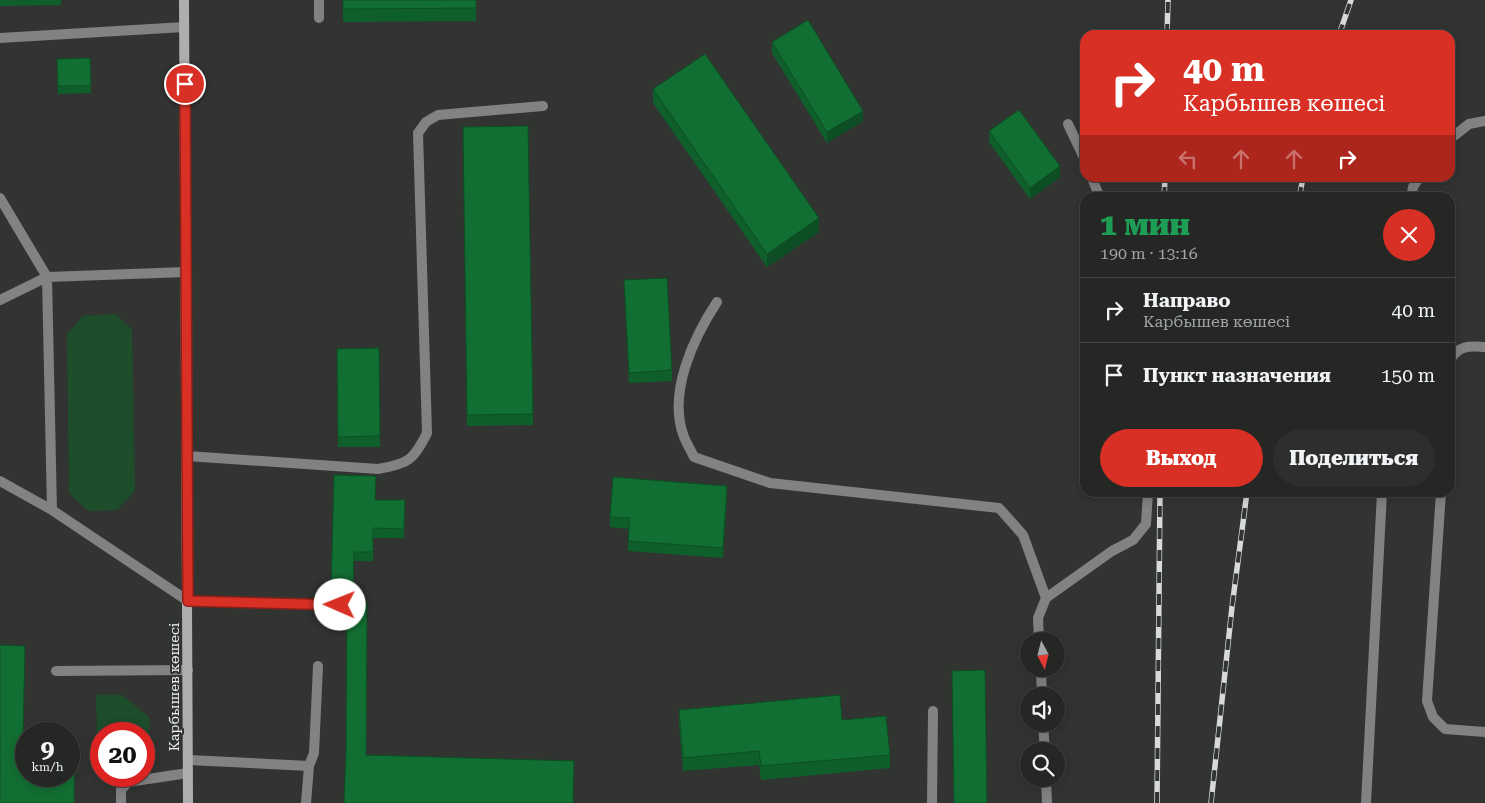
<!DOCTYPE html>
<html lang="ru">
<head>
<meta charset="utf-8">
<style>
  body { margin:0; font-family:"Roboto Serif",serif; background:#2d2f2d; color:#f1f3f6; height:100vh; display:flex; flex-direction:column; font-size:19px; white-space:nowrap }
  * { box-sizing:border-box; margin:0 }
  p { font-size:16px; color:#a3a5a7 }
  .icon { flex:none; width:28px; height:28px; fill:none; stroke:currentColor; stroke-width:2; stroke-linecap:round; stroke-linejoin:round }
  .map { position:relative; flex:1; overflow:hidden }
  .panel { position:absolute; left:1080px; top:192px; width:375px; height:305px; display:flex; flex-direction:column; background:#252725; border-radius:15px; box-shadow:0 2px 12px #0003,0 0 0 1px #424442 }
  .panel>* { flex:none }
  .hud { position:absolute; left:1080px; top:30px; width:375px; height:152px; border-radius:15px; box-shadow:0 2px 12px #0003,0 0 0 1px #424442; background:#d93025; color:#fff; overflow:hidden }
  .needle { width:32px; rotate:173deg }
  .controls { position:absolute; left:1020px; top:632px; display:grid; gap:10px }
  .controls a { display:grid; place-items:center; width:45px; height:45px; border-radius:50%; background:#252725; box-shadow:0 2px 12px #0003,0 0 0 1px #424442; font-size:25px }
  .speed { position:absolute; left:15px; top:722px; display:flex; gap:10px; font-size:25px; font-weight:700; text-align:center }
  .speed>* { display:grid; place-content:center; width:65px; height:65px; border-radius:50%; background:#252725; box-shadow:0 2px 12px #0003,0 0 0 1px #424442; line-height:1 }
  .speed small { font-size:12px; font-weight:400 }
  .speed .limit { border:8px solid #d22; background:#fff; color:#111 }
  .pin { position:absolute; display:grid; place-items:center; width:42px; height:42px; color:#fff; margin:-21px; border:2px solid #fff; border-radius:50%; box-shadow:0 1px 5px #0007 }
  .me { position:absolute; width:55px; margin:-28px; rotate:271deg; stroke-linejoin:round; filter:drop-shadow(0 0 4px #0008) }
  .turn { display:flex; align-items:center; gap:18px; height:105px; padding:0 20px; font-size:22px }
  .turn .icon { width:65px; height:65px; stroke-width:2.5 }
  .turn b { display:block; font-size:35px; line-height:42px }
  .lanes { display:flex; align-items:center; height:48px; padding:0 20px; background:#0003; justify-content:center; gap:25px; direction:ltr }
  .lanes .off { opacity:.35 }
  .round { display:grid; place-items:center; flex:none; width:52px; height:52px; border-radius:26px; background:#2d2f2d }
  .head { display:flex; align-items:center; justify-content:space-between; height:85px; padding:0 20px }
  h1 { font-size:30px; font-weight:800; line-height:38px; color:#1e9e55 }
  .primary-button { display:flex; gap:10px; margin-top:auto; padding:10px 20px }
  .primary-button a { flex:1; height:58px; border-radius:30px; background:#d93025; color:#fff; font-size:20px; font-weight:800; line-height:58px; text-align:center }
  .primary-button a+a { background:#2d2f2d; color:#f1f3f6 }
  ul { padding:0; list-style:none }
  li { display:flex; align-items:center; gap:15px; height:65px; padding:0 20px; border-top:1px solid #424442 }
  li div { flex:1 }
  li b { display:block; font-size:19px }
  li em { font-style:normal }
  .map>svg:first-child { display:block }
  .green { fill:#1d4d2a }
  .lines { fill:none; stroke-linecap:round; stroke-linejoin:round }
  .service { stroke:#838183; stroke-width:10 }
  .secondary { stroke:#b0adb0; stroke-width:10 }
  .rail-casing { stroke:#d7dad8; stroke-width:5.5 }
  .rail { stroke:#313431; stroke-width:4; stroke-dasharray:11; stroke-linecap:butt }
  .wall { fill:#0f5f2c }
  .shaded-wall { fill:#0d4e24 }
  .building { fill:#126f33; stroke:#0d4e24 }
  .route-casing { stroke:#8d1f18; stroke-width:12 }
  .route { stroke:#d93025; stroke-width:9 }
  .labels { text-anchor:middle; stroke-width:4; stroke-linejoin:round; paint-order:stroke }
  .street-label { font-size:14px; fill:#eff2f0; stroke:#313431 }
</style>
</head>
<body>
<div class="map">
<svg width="1485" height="803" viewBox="0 0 1485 803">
  <rect width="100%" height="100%" fill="#313431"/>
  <path class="green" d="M115,314L132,329L135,491L117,510L88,511L69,493L67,334L83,316Z
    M96,695H122L150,718L149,737H144V734H101V736H97Z"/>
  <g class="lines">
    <path class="service" d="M319,0V18
      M0,38L184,27
      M1068,124L1085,160
      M1450,139L1469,124L1485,121
      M1092,178L1100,198
      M0,198L47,277L52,510
      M1411,198L1413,187L1419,178
      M0,300L47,277L186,272
      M717,302C694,337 667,393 684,437C687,444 691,451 694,457L770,483L999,508L1023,535L1046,598
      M1450,360C1459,345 1469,346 1485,347
      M187,456L378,469C408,464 414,460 427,433L418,133L426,122L438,115L543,106
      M0,481L52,510L188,601L340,605
      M1441,492L1427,701L1433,717L1445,729L1485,732
      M1039,641L1038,618L1046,598L1112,551L1133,540L1146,524L1148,492
      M1041,669L1042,696
      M56,671L188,670
      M1043,724L1045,751
      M189,760L309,766
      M1046,779L1047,803
      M121,803V790L128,782L188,773
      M306,803L309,766L314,753L318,666
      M932,803L933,711
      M1366,803L1382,492"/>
    <path class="secondary" d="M184,0L188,803"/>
    <g class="rail-casing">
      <path id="rail" d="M1167,35L1168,0
        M1339,35L1351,0
        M1164,198L1165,178
        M1299,198L1303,178
        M1157,803L1160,492
        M1211,803L1232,607L1247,492"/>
    </g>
    <use href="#rail" class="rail"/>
  </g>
  <path class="wall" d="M0,0H61V5L0,6Z
    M343,0H476V21L343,22Z
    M772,42L863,121L827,143L772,53Z
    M90,58L91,93L58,94L57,59Z
    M653,89L819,232L767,267L653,103Z
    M528,126L533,425L467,426L463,127Z
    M989,131L1060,177L1030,199L989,142Z
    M624,280L672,370V381L629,383Z
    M379,348L380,447H338L337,349Z
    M334,475L375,500H405L404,538H373V561H354L346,754L349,602L331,598Z
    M727,497L723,558L628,551L629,529L610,527V517Z
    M679,710L842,720L890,755V768L761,780L759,765L683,771L679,724Z"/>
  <path class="shaded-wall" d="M863,111V121L827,143V132Z
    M1060,166V177L1030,199V188Z
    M819,218V232L767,267V254Z
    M727,486V497L723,558V548Z"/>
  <path class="building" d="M343,0H476V8L343,9Z
    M808,20L863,111L827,132L772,42Z
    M705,54L819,218L767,254L653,89Z
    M90,58L91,86H58L57,59Z
    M1019,110L1060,166L1030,188L989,131Z
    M528,126L533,414L467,415L463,127Z
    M667,278L672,370L629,373L624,280Z
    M379,348L380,436L338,437L337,349Z
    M334,475L376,476L375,500H405L404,529L373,528V552H354L353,593L331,589Z
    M613,477L727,486L723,548L628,541L630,518L610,517Z
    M347,601L367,603L366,755L574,761L573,803H344L346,754Z
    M0,645L25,646L23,736H26V776H69V737H75L74,803H0Z
    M985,670L987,803H954L952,671Z
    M840,695L842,720L886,716L890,755L761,766L759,751L683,758L679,710Z"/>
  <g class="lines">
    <g class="route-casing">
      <path id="route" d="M185,84L188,601L340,605"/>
    </g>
    <use href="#route" class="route"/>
  </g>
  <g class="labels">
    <g class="street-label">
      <text transform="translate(174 687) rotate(-90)" y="5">Карбышев көшесі</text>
    </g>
  </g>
</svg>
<div class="controls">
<a><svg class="needle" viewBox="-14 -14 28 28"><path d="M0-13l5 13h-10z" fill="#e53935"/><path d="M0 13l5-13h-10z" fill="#a3a5a7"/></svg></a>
<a><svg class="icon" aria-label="sound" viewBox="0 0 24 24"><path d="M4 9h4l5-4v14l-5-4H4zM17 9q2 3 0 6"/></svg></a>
<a><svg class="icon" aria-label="search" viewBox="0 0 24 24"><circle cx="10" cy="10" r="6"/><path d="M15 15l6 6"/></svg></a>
</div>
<div class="speed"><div>9<small>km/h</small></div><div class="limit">20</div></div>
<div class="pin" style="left:185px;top:84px;background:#d93025"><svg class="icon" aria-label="arrive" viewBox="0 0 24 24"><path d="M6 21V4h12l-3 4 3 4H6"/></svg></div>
<svg class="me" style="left:340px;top:605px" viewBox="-20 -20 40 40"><circle r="19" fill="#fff"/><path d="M0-13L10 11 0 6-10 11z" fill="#d93025"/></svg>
<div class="hud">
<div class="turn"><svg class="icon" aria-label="right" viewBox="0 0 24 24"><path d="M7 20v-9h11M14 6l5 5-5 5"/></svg><div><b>40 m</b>Карбышев көшесі</div></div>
<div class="lanes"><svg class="icon off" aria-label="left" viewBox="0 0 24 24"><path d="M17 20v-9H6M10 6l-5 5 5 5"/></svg><svg class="icon off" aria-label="ahead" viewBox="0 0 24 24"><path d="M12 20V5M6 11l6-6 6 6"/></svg><svg class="icon off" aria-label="ahead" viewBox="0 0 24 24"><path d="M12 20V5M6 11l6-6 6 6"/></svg><svg class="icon" aria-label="right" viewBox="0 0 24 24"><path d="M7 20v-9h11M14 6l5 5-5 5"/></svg></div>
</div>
<section class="panel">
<div class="head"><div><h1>1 мин</h1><p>190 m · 13:16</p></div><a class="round" style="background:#d93025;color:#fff"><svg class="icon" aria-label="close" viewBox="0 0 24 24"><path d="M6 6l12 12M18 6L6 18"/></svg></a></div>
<ul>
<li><svg class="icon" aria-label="right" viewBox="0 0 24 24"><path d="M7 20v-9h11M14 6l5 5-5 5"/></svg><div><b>Направо</b><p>Карбышев көшесі</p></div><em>40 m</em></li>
<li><svg class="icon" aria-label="arrive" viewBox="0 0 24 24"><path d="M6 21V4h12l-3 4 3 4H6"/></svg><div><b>Пункт назначения</b></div><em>150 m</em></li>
</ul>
<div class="primary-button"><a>Выход</a><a>Поделиться</a></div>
</section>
</div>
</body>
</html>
